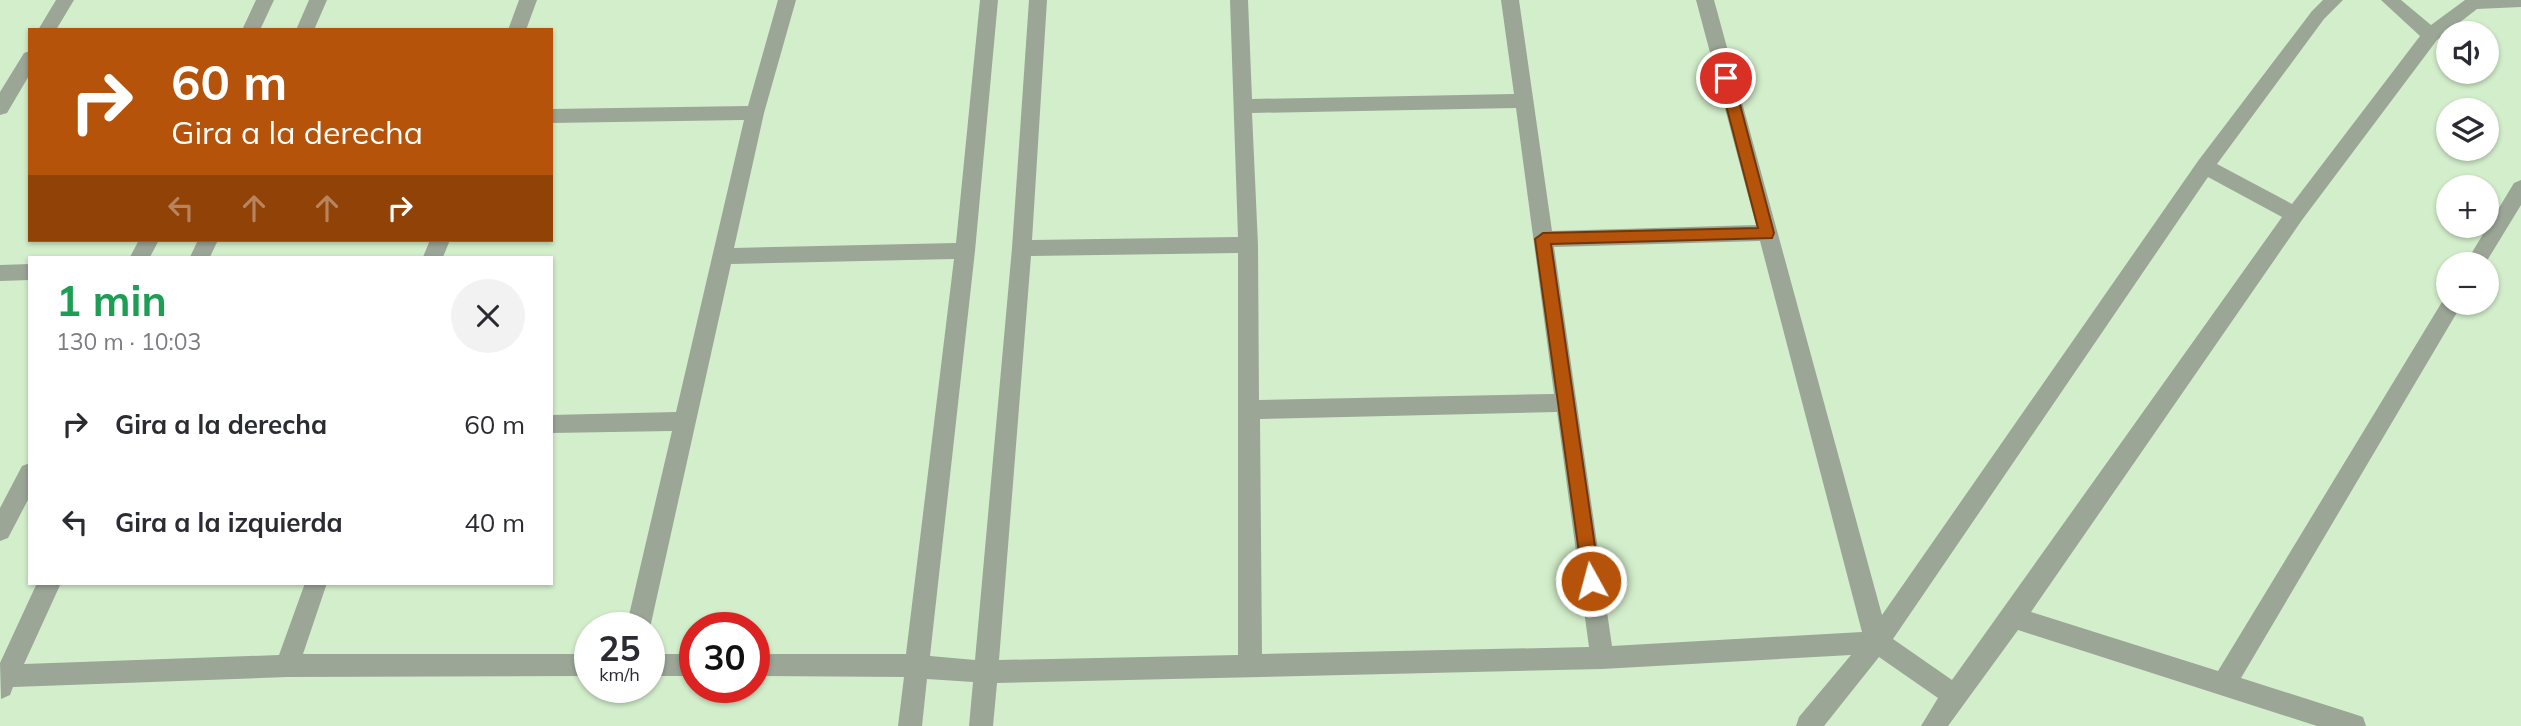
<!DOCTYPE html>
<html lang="es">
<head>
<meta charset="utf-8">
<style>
  body { margin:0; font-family:Mulish,sans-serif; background:#f2f2f3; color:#2b2b33; height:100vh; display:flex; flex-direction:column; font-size:26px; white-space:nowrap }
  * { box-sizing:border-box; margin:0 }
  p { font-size:23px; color:#7c7c81 }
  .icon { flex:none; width:38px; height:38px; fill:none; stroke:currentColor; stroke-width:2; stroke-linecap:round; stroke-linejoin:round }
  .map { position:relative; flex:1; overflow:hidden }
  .panel { position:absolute; left:28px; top:256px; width:525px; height:329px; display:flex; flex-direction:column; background:#fff; border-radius:0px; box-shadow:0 2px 5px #0004 }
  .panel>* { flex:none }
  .top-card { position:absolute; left:28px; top:28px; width:525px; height:214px; border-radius:0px; box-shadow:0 2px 5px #0004; background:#b45309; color:#fff; overflow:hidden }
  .tools { position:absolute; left:2436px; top:21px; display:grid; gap:14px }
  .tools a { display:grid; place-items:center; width:63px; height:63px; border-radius:50%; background:#fff; box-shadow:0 2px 5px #0004; font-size:35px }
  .speed { position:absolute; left:574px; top:612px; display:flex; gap:14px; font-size:35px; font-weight:700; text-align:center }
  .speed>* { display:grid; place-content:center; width:91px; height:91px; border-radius:50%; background:#fff; box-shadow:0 2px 5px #0004; line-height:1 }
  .speed small { font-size:18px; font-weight:400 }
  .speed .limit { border:10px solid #d22; background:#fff; color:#111 }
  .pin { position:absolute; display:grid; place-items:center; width:60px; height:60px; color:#fff; margin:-30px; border:4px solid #fff; border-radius:50%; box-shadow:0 2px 7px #0007 }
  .me { position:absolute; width:77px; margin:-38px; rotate:353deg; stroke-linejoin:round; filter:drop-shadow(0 0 5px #0008) }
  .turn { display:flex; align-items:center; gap:24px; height:147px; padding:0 28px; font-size:32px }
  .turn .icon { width:91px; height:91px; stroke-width:2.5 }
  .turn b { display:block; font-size:49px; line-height:60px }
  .lanes { display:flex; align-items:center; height:66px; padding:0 28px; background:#0003; justify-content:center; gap:35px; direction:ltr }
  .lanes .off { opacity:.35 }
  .round { display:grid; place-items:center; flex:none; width:74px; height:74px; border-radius:37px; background:#f2f2f3 }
  .headline { display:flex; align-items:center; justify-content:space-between; height:119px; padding:0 28px }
  h1 { font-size:42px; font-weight:700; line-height:52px; color:#1e9e55 }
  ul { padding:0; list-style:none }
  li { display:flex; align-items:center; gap:21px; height:98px; padding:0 28px }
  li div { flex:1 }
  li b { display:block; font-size:26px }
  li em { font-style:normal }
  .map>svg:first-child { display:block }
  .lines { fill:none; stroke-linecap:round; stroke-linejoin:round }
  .minor { fill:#9ba697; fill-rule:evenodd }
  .route { fill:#b45309; stroke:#753606; stroke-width:2 }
</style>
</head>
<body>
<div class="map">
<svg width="2521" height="726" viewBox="0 0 2521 726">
  <rect width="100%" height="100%" fill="#d3eecb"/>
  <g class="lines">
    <path class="minor" d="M56,0H74L56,30H38Z
      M256,0H274L260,30H242Z
      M309,0H327L314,30H296Z
      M519,0H537L526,30H508Z
      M778,0H796L764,113L734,248L956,243L980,0H998L975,251L930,656L975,660L1012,248L1029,0H1047L1032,240L1238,237L1230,0H1248L1252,99L1514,94L1501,0H1519L1552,231L1756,225L1696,0H1714L1882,615L2198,161L2312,11L2323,0H2343L2324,19L2217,164L2292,204L2420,36L2381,0H2401L2431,25L2465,0H2521V7L2477,9L2437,40L2302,220L2031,612L2218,671L2445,297L2448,296V303H2462L2459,309L2241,678L2354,714L2363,717L2366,726H2317L2018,630L1948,726H1921L1938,698L1879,657L1824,726H1796L1799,717L1851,655L1602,669L997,683L993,726H969L973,682L927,679L922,726H898L904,677L754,676V654H906L954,259L731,264L650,628H626L672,431L551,433V415L676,412L744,120L551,123V109L748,106ZM1516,108L1554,394L1259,400L1258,245L1252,113ZM2208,177L2282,217L1952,680L1893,639ZM1760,241L1862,632L1612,646L1554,247ZM1238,253V655L999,660L1031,256ZM1557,412L1589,647L1262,654L1260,419Z
      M30,51V74L7,113L0,115V92L24,53Z
      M2521,180V205L2485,264H2465L2514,183Z
      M139,240H159L150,257H130Z
      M198,240H218L210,257H190Z
      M430,240H450L443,257H423Z
      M30,264V280L0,281V265Z
      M30,463V496L8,538L0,541V508L22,466Z
      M37,583H61L24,664L279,655L305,583H327L303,654H590V676L287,677L13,687L10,695L1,699L0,663Z
      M649,654H695V676H649Z"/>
  </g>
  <path class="route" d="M1726,73L1733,78L1774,233L1772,238L1551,244L1600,581L1598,587L1591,589L1585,587L1583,581L1535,239L1543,233L1758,228L1719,78Z"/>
</svg>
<div class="tools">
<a><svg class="icon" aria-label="sound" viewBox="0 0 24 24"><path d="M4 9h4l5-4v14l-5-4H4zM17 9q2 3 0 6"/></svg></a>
<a><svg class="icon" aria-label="layers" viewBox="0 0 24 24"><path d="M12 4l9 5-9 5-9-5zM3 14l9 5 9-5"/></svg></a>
<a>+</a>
<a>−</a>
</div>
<div class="speed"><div>25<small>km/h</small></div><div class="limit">30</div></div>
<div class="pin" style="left:1726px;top:78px;background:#d93025"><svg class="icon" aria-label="arrive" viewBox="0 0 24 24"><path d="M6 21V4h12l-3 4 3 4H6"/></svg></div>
<svg class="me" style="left:1591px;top:581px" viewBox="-20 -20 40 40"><circle r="17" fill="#b45309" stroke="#fff" stroke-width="3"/><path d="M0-11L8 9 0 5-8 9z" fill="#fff"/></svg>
<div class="top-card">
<div class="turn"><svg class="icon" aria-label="right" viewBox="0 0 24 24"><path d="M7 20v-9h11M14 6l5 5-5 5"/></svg><div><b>60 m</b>Gira a la derecha</div></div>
<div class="lanes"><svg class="icon off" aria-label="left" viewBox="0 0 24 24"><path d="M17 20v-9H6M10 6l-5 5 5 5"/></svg><svg class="icon off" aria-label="ahead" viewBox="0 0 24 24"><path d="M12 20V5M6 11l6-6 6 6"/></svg><svg class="icon off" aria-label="ahead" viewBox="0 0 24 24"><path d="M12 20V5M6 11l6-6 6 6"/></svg><svg class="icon" aria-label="right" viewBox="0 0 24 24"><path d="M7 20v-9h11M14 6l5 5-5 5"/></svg></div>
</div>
<section class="panel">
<div class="headline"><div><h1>1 min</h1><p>130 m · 10:03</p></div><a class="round"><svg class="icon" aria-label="close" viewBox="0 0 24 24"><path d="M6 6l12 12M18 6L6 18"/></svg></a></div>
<ul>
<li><svg class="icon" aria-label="right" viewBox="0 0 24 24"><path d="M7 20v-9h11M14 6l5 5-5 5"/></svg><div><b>Gira a la derecha</b></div><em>60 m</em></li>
<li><svg class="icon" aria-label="left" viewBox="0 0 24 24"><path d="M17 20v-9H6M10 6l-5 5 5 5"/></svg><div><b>Gira a la izquierda</b></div><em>40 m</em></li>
</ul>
</section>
</div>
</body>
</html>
